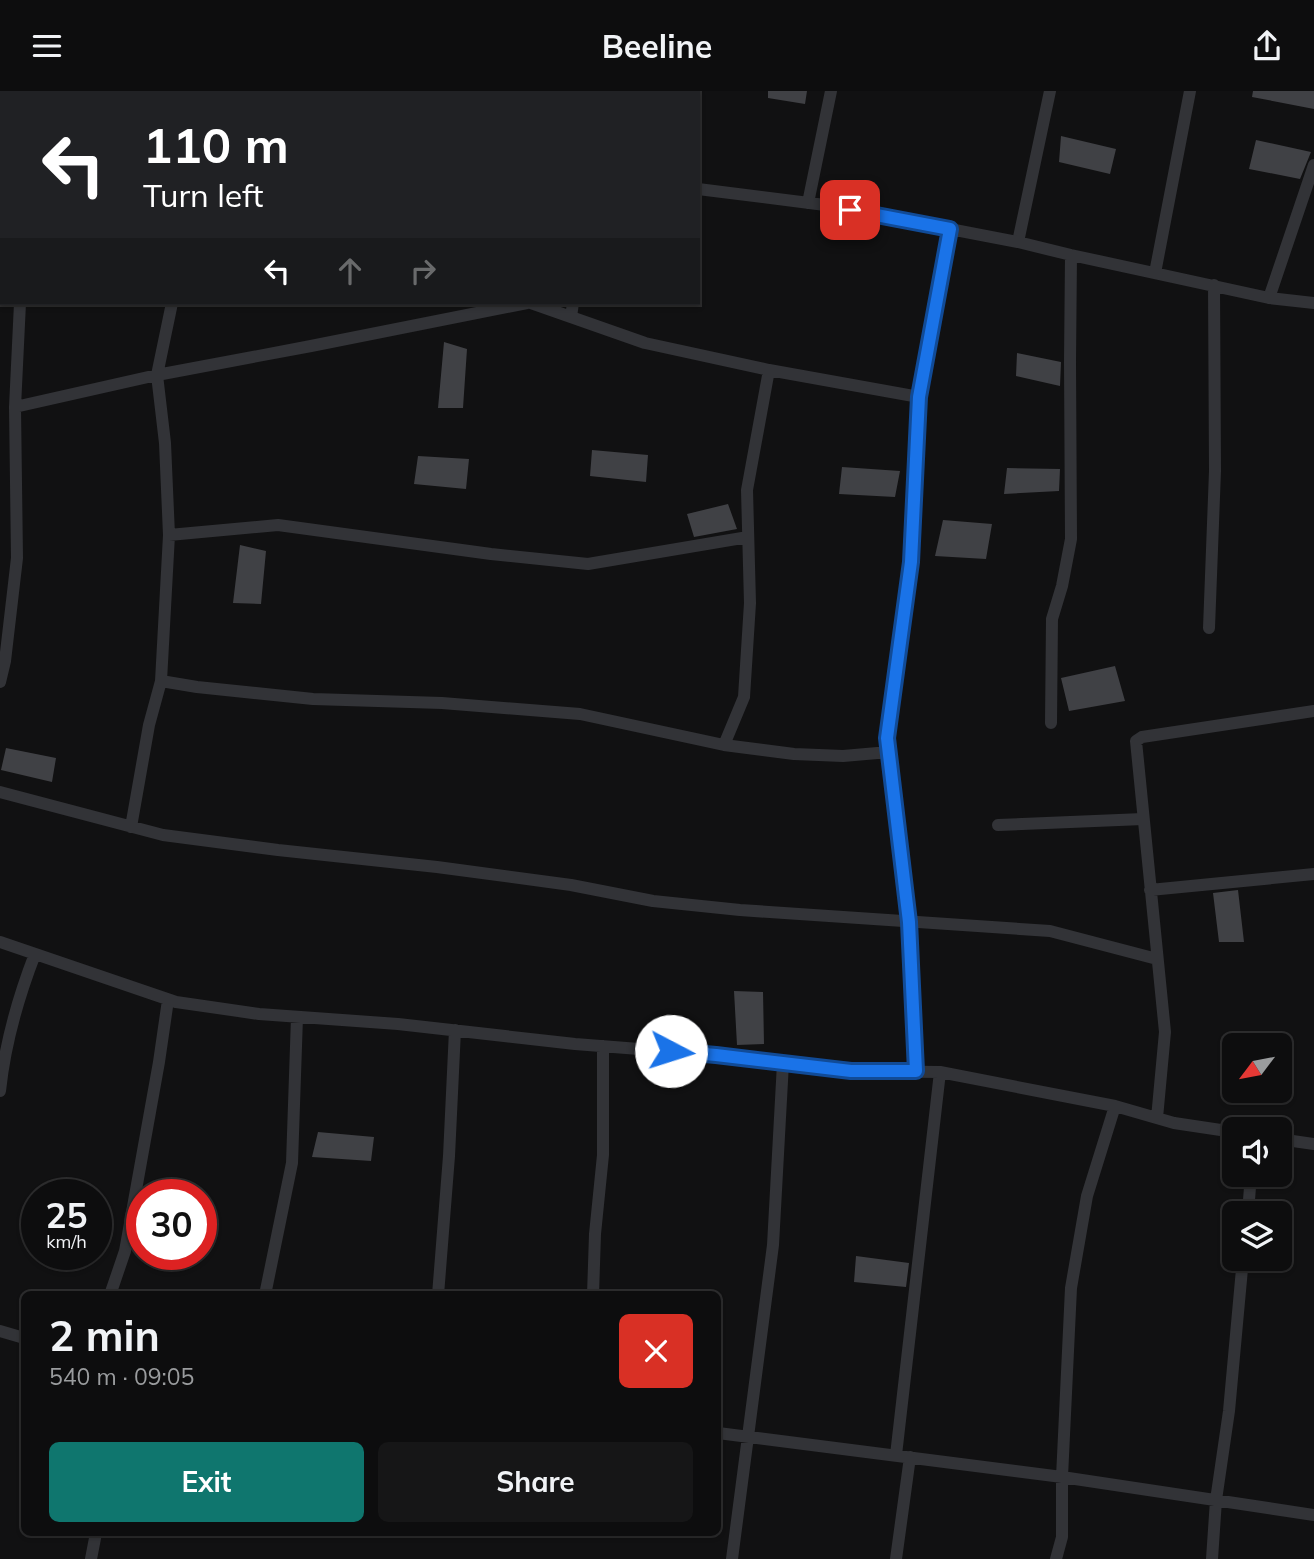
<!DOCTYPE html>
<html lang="en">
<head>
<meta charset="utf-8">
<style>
  body { margin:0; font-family:Mulish,sans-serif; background:#161617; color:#f1f3f6; height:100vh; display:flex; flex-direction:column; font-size:26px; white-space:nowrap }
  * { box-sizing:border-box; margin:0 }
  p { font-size:23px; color:#9a9c9e }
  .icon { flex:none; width:38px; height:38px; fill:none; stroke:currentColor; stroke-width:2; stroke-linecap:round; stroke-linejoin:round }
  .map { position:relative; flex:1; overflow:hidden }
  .drawer { position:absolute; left:21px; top:1200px; width:700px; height:245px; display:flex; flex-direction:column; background:#0d0d0e; border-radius:10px; box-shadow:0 2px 5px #0004,0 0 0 2px #2d2d2e }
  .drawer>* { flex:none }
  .hud { position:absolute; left:0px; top:0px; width:700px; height:214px; box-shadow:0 2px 5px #0004,0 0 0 2px #2d2d2e; background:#202124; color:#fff; overflow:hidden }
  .needle { width:46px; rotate:238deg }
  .tools { position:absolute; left:1222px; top:942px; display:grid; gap:14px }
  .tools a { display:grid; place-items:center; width:70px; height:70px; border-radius:10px; background:#0d0d0e; box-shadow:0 2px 5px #0004,0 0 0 2px #2d2d2e; font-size:35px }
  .speed { position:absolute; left:21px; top:1088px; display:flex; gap:14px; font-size:35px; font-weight:700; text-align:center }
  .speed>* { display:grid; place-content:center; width:91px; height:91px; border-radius:50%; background:#0d0d0e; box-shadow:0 2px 5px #0004,0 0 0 2px #2d2d2e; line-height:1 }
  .speed small { font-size:18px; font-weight:400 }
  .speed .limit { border:10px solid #d22; background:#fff; color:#111 }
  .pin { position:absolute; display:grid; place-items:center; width:60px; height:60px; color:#fff; margin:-30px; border-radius:14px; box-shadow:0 4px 10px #0006 }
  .me { position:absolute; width:77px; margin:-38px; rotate:95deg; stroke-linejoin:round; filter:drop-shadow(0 0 5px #0008) }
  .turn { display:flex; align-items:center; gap:24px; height:147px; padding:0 28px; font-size:32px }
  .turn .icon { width:91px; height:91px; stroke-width:2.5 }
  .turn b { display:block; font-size:49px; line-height:60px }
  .lanes { display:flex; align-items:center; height:66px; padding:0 28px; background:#0003; justify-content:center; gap:35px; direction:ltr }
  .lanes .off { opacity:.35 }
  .round { display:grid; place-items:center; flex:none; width:74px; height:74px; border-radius:10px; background:#161617 }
  .summary { display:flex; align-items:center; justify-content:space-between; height:119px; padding:0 28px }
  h1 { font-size:42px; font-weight:700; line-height:52px }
  .cta { display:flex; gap:14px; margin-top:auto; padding:14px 28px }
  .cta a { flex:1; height:80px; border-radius:10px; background:#0f766e; color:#fff; font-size:28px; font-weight:700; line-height:80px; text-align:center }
  .cta a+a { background:#161617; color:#f1f3f6 }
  header { display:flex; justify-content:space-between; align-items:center; height:91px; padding:0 28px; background:#0d0d0e; font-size:32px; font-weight:700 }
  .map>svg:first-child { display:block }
  .building { fill:#404145 }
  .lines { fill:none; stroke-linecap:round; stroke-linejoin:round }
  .street { stroke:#323337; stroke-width:12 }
  .route-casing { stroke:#114b97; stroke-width:18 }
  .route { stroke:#1a73e8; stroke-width:12 }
</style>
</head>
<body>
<header><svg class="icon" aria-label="menu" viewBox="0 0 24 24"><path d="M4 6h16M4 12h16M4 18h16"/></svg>Beeline<svg class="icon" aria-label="share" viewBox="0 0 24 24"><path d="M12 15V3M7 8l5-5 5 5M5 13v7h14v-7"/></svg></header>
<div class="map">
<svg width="1314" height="1468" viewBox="0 0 1314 1468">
  <rect width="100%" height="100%" fill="#111112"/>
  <path class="building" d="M768,0H807L805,13L768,7Z
    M1253,0H1314V18L1252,6Z
    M1061,45L1116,58L1110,83L1059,71Z
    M1256,49L1311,61L1300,88L1249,78Z
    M444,251L467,258L463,317H438Z
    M1017,262L1061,271L1060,295L1016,285Z
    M592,359L648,364L646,391L590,385Z
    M418,365L469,368L466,398L414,393Z
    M842,376L900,380L895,406L839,403Z
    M1007,377L1060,378L1059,400L1004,403Z
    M728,413L737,438L694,446L687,423Z
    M943,429L992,433L986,468L935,465Z
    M240,454L266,460L261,513L233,512Z
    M1115,575L1125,610L1069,620L1061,587Z
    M6,657L56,667L52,691L1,679Z
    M1238,799L1244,851H1219L1213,802Z
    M734,900L763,901L764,953L737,954Z
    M318,1041L374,1046L371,1070L312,1066Z
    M856,1165L909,1172L906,1196L854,1191Z"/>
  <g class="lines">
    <path class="street" d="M315,0L321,2
      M39,2V0
      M202,2V0
      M339,2V0
      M509,2V0
      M670,2L671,0
      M698,98L825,114L1018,151L1071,164L1269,207L1314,212
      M808,112L831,0
      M1018,151L1050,0
      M1155,182L1190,0
      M1269,207L1314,74
      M172,212L157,284L165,352L169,444L161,590L197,596L313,608L442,612L580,623L724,654L794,663L843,665L889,661
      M531,212L645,252L769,279L747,399L750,512L744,606L724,654
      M571,226L573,212
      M769,279L919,306
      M15,316L157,284L311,255L527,212
      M169,444L278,434L491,463L588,473L748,446
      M1209,537L1215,380L1214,194
      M0,591L5,570L17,467L15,316L20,212
      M1051,632L1052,528L1062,495L1071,448L1070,271L1071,164
      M0,701L163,744L278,759L437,776L571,794L653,810L740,819L1050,840L1157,868
      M998,734L1143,728
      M131,736L149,634L161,590
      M1150,799L1314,783
      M0,851L176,911L259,923L398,933L575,953L716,964L851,980L940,981L1115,1015L1174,1032L1234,1041
      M916,980L909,831L887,647L911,471L919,306L950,138
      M0,1000C5,952 18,907 35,863
      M1157,1027L1165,941L1136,650L1142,646L1314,620
      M1279,1048L1314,1053
      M1248,1122L1251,1083
      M110,1204L125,1160L159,971L168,909
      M265,1204L292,1072L297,926
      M438,1204L449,1065L455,939
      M593,1204L595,1143L603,1064V955
      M0,1240L24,1247
      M718,1342L1062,1386L1314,1424
      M896,1364L940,981
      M91,1468L96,1442
      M732,1468L773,1154L783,972
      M896,1468L910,1366
      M1056,1468L1062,1446V1386L1071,1197L1087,1105L1115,1015
      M1212,1468L1216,1409L1229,1320L1243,1167"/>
  </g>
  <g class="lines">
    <g class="route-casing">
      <path id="route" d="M671,960L716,964L851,980H916L909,831L887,647L911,471L919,306L950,138L850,119"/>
    </g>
    <use href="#route" class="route"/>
  </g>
</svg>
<div class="tools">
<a><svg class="needle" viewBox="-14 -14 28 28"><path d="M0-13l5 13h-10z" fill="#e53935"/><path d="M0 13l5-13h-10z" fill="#9a9c9e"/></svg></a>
<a><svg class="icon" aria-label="sound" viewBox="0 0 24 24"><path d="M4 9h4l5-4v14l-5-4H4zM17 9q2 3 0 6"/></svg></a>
<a><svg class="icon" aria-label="layers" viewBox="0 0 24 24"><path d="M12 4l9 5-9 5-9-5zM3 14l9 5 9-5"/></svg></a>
</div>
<div class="speed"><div>25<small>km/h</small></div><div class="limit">30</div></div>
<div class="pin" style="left:850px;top:119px;background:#d93025"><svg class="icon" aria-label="arrive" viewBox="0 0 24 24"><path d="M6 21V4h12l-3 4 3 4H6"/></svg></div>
<svg class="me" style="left:671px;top:960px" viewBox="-20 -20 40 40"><circle r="19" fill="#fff"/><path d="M0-13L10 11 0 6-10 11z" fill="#1a73e8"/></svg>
<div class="hud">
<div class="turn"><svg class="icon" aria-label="left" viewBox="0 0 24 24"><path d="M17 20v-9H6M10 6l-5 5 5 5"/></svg><div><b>110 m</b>Turn left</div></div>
<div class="lanes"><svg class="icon" aria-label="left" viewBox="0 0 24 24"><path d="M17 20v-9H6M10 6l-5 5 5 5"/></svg><svg class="icon off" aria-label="ahead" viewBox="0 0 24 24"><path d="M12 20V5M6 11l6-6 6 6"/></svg><svg class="icon off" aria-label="right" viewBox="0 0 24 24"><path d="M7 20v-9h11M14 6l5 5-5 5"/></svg></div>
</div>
<section class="drawer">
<div class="summary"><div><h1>2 min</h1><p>540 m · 09:05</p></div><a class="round" style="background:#d93025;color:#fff"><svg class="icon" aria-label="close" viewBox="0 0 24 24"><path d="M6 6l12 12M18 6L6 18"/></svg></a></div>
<div class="cta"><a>Exit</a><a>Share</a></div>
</section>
</div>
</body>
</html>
